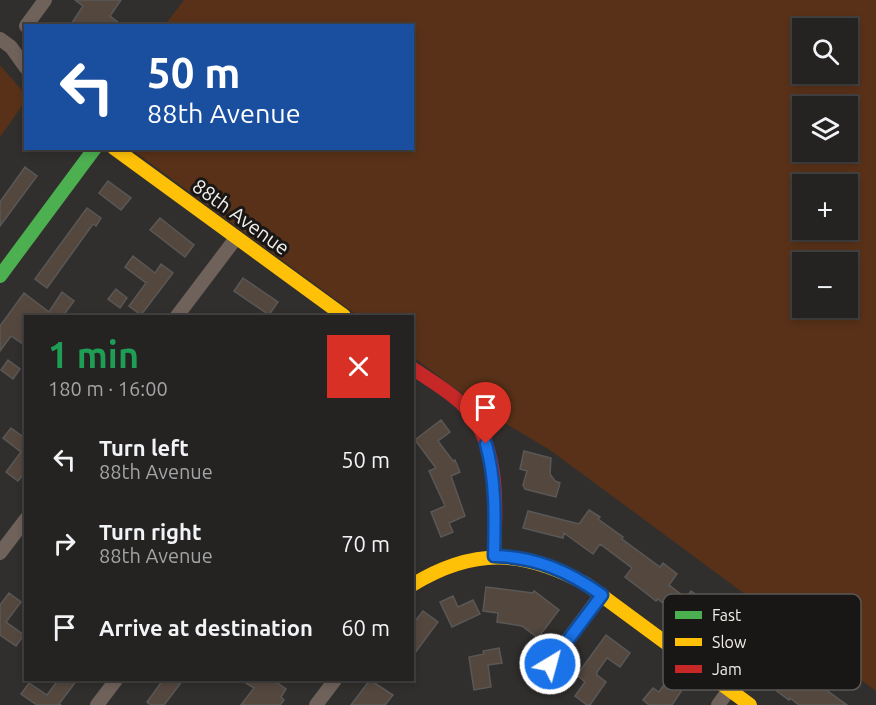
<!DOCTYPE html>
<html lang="en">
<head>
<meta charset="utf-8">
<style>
  body { margin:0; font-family:Ubuntu,sans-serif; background:#2d2b2a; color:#f1f3f6; height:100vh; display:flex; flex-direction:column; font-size:22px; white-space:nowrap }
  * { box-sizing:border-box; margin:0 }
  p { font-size:20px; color:#a3a4a5 }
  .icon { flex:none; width:33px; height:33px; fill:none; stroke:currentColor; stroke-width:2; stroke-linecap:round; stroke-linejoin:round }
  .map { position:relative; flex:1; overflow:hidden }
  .sheet { position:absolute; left:24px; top:315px; width:390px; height:366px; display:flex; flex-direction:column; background:#252322; border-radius:0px; box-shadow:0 3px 9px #0003,0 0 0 2px #424040 }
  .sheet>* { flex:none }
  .guide { position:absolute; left:24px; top:24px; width:390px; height:126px; border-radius:0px; box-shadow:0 3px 9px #0003,0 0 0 2px #424040; background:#1a4fa0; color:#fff; overflow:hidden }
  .buttons { position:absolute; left:792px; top:18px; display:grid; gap:12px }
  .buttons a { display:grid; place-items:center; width:66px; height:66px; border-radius:0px; background:#252322; box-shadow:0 3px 9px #0003,0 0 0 2px #424040; font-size:30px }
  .pin { position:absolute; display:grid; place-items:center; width:51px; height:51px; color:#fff; margin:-62px -26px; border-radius:50% 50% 50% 0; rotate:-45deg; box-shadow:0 0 6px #0007 }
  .pin .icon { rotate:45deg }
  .me { position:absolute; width:66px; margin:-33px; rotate:37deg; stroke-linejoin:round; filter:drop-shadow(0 0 4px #0008) }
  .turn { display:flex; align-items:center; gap:21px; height:126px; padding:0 24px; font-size:27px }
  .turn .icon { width:78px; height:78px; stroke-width:2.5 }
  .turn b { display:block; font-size:42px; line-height:51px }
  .round { display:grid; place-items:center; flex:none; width:63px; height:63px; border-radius:0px; background:#2d2b2a }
  .summary { display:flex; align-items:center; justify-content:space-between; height:102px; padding:0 24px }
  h1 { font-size:36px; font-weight:700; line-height:45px; color:#1e9e55 }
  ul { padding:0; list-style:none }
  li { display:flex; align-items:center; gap:18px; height:84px; padding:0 24px }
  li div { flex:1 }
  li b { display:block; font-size:22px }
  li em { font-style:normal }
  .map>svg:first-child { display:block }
  .green { fill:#583118; fill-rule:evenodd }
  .building { fill:#53473e; stroke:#5a5857; stroke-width:1.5 }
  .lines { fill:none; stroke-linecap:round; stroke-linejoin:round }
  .street { stroke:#6f625b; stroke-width:14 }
  .fast { stroke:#4caf50; stroke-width:14 }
  .slow { stroke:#ffc107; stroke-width:14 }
  .jam { stroke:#c62828; stroke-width:14 }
  .route-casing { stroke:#114b97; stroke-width:15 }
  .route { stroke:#1a73e8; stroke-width:10 }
  .labels { text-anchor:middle; stroke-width:6; stroke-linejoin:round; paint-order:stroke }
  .street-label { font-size:20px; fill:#f1eeec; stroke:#191715 }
  .key { fill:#191715; stroke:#5a5856; stroke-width:1.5 }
  .key-label { font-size:16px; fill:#f1eeec }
</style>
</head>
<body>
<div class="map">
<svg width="876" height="705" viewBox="0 0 876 705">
  <rect width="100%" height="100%" fill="#312f2d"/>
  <path class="green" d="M184,0H876V691L550,450L491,415L413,357L412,316H358L131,149L412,148V26L165,25ZM802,28H848V74H802ZM802,106H848V152H802ZM802,184H848V230H802ZM802,262H848V308H802Z
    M0,65L26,95L25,102L0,137Z"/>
  <path class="building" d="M75,0H121L110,16L123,26H70L83,6Z
    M25,167L37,176L0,226V202Z
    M108,181L131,198L121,210L99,193Z
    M87,208L101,218L96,226L93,224L47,288L35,279Z
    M160,218L194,245L185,257L150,230Z
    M133,256L155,273L161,264L173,273L141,315L129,306L146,283L125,267Z
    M243,278L278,302L269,315L234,291Z
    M116,289L127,298L120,308L108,299Z
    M62,292L74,301L63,316H26V346L11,336L0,351V326L24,293L49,312Z
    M8,360L20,369L13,379L1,370Z
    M441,420L450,432L438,441L453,461L455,460L460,472L451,476L465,516L449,523L453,532L441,537L431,512L445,506L429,471L436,468L415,440Z
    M11,428L26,439V471L18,481L6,472L21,452L3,438Z
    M524,451L551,458L550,474L555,481L560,483L556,497L525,489L523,485L527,471L520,469Z
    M589,510L600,517L598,519L623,537L622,539L660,567L663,563L677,574L669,585L686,598L691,591L754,638L758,632L810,673L807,676L847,705H799L790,698L789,700L765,682L775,669L757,655L747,667L735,658L742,649L723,635L716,645L704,636L710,627L690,612L684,621L658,599L656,601L642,590L625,577L632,568L600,544L593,554L564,533L563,538L523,528L528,511L579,524Z
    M486,587L533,593L534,591L559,610L538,638L522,626L497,622L498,613L483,611Z
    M9,593L21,602L6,622L24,635L16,646L0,635V605Z
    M453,596L458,607L473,600L480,614L452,627L440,602Z
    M423,611L438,622L412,657V625Z
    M606,635L630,653L620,667L607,658L597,672V675L606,682L590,705H587L575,696L585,682L577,675Z
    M499,648L502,663L488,665L491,687L474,690L469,657L484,654L483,651Z
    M58,680H77L59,704L61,705H37L21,694L29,683L47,695Z
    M163,680H183L164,705H151L147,702Z
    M241,680H273L286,689L281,697L284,700L280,705H241L254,688Z
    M370,680L393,695L385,705H351Z
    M667,680L682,690L672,705H649L643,700L653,688L659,692Z"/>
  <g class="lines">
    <path class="street" d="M26,26L45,0
      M0,39L11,47L26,68
      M177,316L236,238
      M0,553L26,519
      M537,681L601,595
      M97,705L116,680
      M316,705L335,680
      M718,705L729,690"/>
    <path class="fast" d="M0,276L95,148"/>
    <path class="slow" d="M114,148L344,316
      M412,585C474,547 523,550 586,584L750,705"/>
    <path class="jam" d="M412,368C428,379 446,389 461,403C501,442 496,505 494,556"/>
  </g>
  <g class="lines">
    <g class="route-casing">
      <path id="route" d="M486,444C496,480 495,519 494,556C536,557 568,571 602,595L550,664"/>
    </g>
    <use href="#route" class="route"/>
  </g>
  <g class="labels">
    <g class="street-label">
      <text transform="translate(241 217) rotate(36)" y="7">88th Avenue</text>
    </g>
  </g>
  <rect x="663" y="594" width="198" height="96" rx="9" class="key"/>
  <rect x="675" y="611" width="27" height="8" fill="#4caf50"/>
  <rect x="675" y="638" width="27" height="8" fill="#ffc107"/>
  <rect x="675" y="665" width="27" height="8" fill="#c62828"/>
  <g class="key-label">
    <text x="712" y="621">Fast</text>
    <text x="712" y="648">Slow</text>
    <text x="712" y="675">Jam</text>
  </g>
</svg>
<div class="buttons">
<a><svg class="icon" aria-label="search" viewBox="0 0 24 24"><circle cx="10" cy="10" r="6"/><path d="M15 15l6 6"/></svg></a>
<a><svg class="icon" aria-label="layers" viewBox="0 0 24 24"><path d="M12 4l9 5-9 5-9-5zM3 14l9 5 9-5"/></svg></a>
<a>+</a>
<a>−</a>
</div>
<div class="pin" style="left:486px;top:444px;background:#d93025"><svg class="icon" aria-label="arrive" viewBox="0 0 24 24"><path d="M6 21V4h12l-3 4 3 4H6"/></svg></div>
<svg class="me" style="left:550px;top:664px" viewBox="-20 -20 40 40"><circle r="17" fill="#1a73e8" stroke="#fff" stroke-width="3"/><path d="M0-11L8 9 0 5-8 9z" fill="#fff"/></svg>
<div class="guide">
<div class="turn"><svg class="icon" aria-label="left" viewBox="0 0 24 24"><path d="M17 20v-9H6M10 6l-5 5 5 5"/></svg><div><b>50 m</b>88th Avenue</div></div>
</div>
<section class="sheet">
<div class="summary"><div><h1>1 min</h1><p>180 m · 16:00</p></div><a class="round" style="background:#d93025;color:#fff"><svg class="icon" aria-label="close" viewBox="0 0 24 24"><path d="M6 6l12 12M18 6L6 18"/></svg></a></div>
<ul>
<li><svg class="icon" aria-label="left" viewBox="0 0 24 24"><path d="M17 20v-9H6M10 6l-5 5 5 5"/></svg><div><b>Turn left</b><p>88th Avenue</p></div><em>50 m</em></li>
<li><svg class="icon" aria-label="right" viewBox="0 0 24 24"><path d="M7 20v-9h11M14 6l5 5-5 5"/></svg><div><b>Turn right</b><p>88th Avenue</p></div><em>70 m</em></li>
<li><svg class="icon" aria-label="arrive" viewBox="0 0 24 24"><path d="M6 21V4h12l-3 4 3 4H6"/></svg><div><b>Arrive at destination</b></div><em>60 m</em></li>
</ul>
</section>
</div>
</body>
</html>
